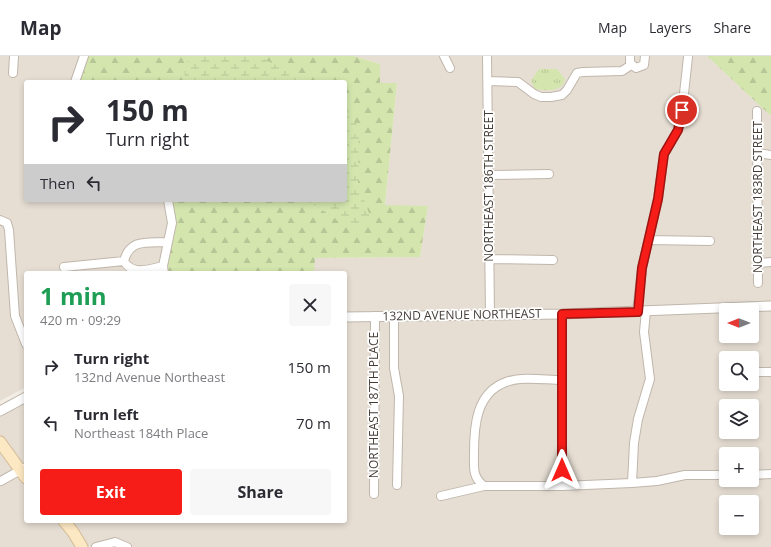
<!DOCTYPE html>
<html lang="en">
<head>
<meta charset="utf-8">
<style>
  body { margin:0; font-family:"Open Sans",sans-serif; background:#f7f7f7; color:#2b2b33; height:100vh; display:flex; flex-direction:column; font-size:15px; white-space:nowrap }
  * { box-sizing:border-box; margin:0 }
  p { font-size:13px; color:#7c7c81 }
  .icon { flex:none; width:22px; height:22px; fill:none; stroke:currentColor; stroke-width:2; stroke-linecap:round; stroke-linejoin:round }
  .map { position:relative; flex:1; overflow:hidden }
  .panel { position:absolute; left:24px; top:215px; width:323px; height:252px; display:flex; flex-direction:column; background:#fff; border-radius:4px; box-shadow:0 2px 6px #0003 }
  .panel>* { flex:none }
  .guide { position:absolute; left:24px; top:24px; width:323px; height:122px; border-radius:4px; box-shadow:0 2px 6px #0003; background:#fff; color:#2b2b33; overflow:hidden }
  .needle { width:26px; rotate:270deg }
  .buttons { position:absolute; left:719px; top:247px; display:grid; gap:8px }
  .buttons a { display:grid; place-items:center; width:40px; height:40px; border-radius:4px; background:#fff; box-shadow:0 2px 6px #0003; font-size:20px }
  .pin { position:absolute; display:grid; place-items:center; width:34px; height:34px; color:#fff; margin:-17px; border:2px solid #fff; border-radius:50%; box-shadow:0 1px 4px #0007 }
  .me { position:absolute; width:44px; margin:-22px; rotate:0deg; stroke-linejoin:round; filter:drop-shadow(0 0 3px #0008) }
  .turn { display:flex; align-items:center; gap:14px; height:84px; padding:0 16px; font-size:18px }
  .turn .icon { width:52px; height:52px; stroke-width:2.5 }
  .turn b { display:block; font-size:28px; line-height:34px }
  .then { display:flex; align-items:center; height:38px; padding:0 16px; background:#0003; gap:8px; font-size:15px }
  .round { display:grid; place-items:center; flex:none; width:42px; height:42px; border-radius:4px; background:#f7f7f7 }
  .headline { display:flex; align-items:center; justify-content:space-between; height:68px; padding:0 16px }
  h1 { font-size:24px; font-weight:700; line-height:30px; color:#1e9e55 }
  .primary-button { display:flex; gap:8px; margin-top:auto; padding:8px 16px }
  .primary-button a { flex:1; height:46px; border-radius:4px; background:#f61d19; color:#fff; font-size:16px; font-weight:700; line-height:46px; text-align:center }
  .primary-button a+a { background:#f7f7f7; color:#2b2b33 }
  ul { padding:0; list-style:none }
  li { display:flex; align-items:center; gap:12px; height:56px; padding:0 16px }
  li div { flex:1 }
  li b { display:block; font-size:15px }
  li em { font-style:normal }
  header { display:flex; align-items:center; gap:24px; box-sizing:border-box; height:56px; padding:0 20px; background:#fff; border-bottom:1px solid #e1e1e2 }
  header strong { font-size:19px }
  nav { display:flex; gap:22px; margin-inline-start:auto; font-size:14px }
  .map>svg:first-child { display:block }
  .residential { fill:#e6ded3; fill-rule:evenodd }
  .forest { fill:url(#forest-firs) }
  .wetland { fill:url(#wetland-marsh) }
  .park { fill:url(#park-tufts) }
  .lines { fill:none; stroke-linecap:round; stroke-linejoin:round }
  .minor-casing { stroke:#c0b6ab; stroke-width:10 }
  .tertiary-casing { stroke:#c0b6ab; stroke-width:11 }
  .secondary-casing { stroke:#d2ba96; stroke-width:13 }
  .minor { stroke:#fff; stroke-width:8 }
  .tertiary { stroke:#fff; stroke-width:9 }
  .secondary { stroke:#fde8c4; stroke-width:11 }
  .route-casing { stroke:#a01310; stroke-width:10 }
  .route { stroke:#f61d19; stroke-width:7 }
  .labels { text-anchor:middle; stroke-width:3.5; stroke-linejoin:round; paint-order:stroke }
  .street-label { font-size:12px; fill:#443c35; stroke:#fff }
</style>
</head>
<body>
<header>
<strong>Map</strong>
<nav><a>Map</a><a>Layers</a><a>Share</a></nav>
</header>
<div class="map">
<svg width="771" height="491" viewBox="0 0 771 491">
  <defs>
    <pattern id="forest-firs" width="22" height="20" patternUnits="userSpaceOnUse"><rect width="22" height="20" fill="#d4e6ae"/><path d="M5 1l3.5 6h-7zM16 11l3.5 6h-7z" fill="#b7c696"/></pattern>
    <pattern id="wetland-marsh" width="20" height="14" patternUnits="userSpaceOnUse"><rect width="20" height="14" fill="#d4e6ae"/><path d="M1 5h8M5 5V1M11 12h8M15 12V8" fill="none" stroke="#b7c696"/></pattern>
    <pattern id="park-tufts" width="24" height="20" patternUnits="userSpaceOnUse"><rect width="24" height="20" fill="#d4e6ae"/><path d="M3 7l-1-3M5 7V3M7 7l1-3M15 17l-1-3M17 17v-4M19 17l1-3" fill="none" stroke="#b7c696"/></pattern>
  </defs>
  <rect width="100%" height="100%" fill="#f2ede5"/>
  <path class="residential" d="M0,0H84L75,26H26V144H168L170,151L164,217H26V331L0,345Z
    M354,0H707L771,60V491H0V359L26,345V465H345V217H314V202L420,201L428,150H385L397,27H380V8ZM726,254H752V280H726ZM726,302H752V328H726ZM726,350H752V376H726ZM726,398H752V424H726ZM726,446H752V472H726Z"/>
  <path class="forest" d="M84,0H354L380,8V27H397L385,149L428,150L420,201L315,202L314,217H164L168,186V144H345V26H75Z
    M707,0H771V60Z"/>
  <path class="wetland" d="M199,0H258L310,26H185L184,7Z
    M345,51L359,72L358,127L370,160L360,173L338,165L307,144H345Z"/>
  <path class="park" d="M539,13H557L565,23C562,36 547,35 535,33L531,25Z"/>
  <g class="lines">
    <g class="minor-casing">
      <path id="minor" d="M444,0L450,12
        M487,0L490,259
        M630,0V7L636,12L644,9L645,0
        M13,17L14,0
        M488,25L518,26L534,38L541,41H551L562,39L567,34L577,17L583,16L622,15L631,9
        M75,26L84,0
        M757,55L758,227
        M758,97L771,99
        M490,119L549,118
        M0,164L7,167L9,174L15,260L26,288
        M649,184L710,185
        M490,203L553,204
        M124,205C130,182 148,187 168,186
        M758,207L771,206
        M64,211L124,205C132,220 150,213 163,210
        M164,217L163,210L172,167L168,144
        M637,256L642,212L658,143L664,98L678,74L681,65L688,1
        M394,260V312L399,340L397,429
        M752,316H771
        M752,419L771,418
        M1,425L26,411
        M632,427L634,387L638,363L650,323L644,276L646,255
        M484,430C472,421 474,411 474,397C474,370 476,337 506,326C522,320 545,324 562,324
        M562,430V258
        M374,438L375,260
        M441,440L484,430H562L632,427L657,425L685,419H726
        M96,491L115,486L127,491"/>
    </g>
    <g class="tertiary-casing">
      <path id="tertiary" d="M345,261L562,258L771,250
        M0,355L26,341"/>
    </g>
    <g class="secondary-casing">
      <path id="secondary" d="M0,386L26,422
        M64,465L73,476L82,491"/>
    </g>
    <use href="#minor" class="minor"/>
    <use href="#tertiary" class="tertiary"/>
    <use href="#secondary" class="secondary"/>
  </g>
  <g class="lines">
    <g class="route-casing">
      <path id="route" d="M562,414V258L638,256L642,212L658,143L664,98L678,74L682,54"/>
    </g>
    <use href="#route" class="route"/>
  </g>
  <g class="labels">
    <g class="street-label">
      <text transform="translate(489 130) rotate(-90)" y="4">NORTHEAST 186TH STREET</text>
      <text transform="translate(758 141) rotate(-90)" y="4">NORTHEAST 183RD STREET</text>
      <text transform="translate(462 259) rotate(-1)" y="4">132ND AVENUE NORTHEAST</text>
      <text transform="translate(374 349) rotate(-90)" y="4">NORTHEAST 187TH PLACE</text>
    </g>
  </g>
</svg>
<div class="buttons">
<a><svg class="needle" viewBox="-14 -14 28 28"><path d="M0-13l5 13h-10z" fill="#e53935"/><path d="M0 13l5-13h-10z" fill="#7c7c81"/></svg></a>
<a><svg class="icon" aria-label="search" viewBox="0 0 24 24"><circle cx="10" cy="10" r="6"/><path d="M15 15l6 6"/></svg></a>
<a><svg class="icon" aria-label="layers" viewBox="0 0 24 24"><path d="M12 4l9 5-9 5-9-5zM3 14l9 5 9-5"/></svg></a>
<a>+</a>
<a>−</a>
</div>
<div class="pin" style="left:682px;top:54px;background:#d93025"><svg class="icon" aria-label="arrive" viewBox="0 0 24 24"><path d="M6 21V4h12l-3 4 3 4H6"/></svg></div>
<svg class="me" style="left:562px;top:414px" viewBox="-20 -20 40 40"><path d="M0-17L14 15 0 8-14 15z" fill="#f61d19" stroke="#fff" stroke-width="4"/></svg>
<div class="guide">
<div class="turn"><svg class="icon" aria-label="right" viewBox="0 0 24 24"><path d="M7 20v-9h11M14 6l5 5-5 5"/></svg><div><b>150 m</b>Turn right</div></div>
<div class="then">Then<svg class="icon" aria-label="left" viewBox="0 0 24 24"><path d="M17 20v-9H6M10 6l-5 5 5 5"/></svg></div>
</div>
<section class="panel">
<div class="headline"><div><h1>1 min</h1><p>420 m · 09:29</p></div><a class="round"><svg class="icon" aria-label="close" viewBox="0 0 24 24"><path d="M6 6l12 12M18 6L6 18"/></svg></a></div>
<ul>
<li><svg class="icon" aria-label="right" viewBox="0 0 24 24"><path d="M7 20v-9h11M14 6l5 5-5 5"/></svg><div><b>Turn right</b><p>132nd Avenue Northeast</p></div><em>150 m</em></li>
<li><svg class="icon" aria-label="left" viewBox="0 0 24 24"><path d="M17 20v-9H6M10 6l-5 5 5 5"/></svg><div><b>Turn left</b><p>Northeast 184th Place</p></div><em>70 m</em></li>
</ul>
<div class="primary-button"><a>Exit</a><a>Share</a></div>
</section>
</div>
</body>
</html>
